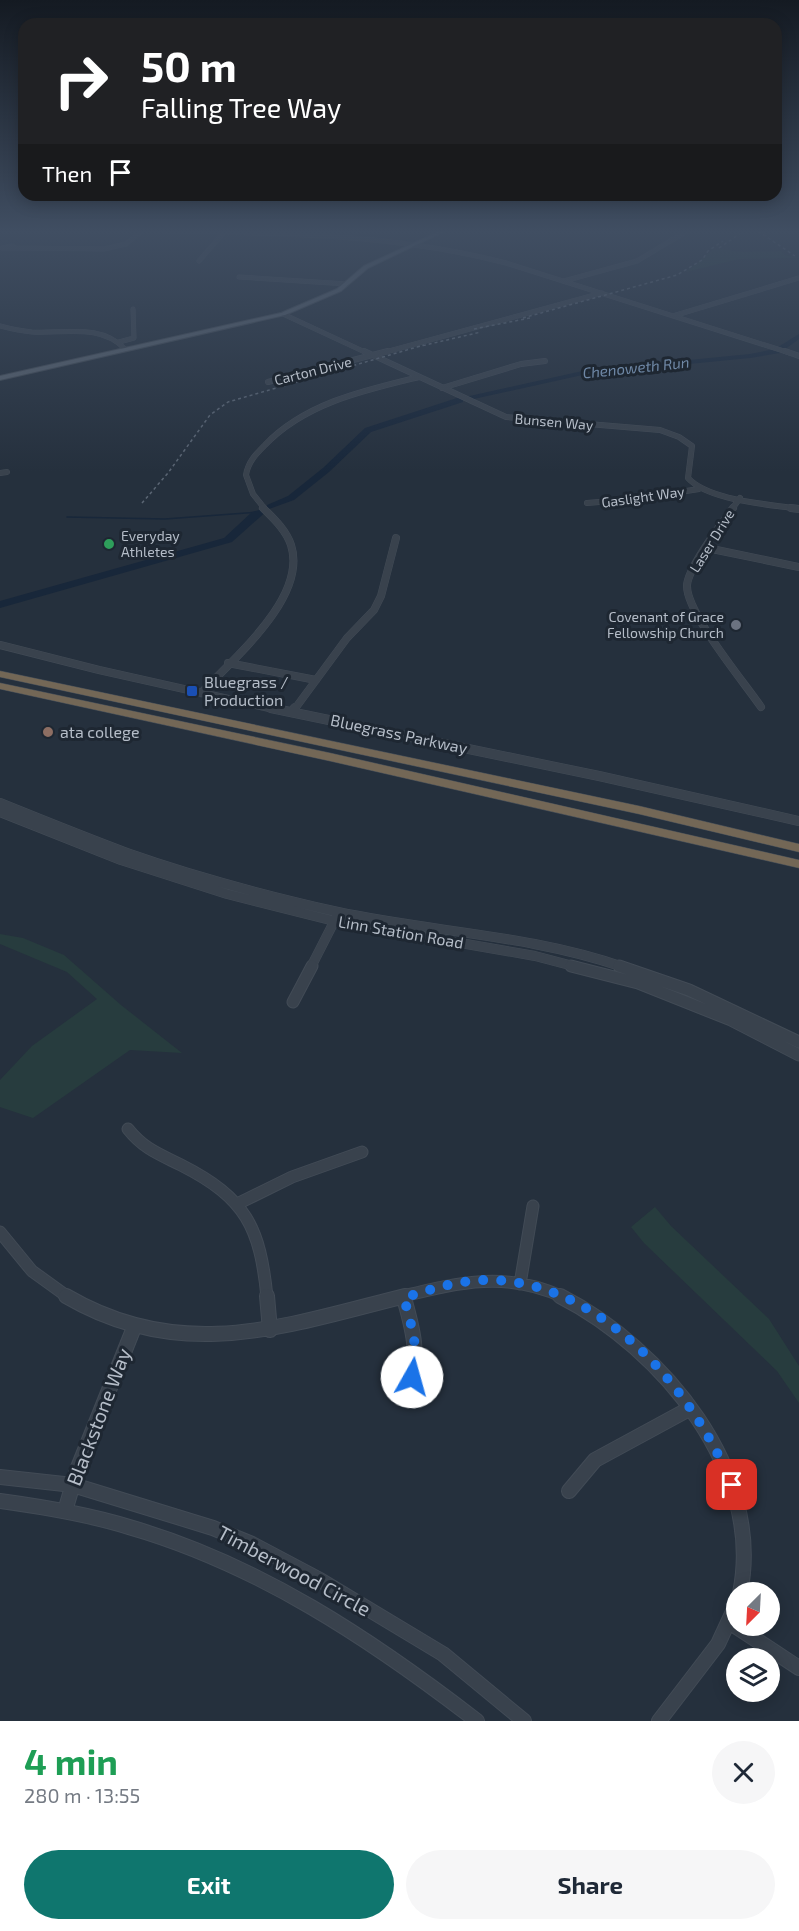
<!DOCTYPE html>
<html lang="en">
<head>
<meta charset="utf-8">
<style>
  body { margin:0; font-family:"Exo 2",sans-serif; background:#f6f6f7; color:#1f2937; height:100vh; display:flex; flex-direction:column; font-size:22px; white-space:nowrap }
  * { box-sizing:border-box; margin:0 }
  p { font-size:20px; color:#747a83 }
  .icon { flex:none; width:33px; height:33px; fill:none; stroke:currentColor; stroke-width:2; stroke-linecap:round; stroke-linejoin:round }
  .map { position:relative; height:1721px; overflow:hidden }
  .side { display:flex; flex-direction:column; background:#fff; flex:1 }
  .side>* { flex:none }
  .guide { position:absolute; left:18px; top:18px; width:764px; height:183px; border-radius:18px; box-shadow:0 3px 15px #0003; background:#202124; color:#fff; overflow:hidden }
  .needle { width:39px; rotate:204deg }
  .tools { position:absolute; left:726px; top:1582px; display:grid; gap:12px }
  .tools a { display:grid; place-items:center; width:54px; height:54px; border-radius:50%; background:#fff; box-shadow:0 3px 15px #0003; font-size:30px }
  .pin { position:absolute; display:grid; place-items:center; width:51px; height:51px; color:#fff; margin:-26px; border-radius:12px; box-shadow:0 3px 9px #0006 }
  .me { position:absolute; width:66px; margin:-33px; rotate:7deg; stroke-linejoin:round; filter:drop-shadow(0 0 4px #0008) }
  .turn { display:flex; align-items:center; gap:21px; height:126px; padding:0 24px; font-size:27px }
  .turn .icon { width:78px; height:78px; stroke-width:2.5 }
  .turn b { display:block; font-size:42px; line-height:51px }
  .then { display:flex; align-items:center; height:57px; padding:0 24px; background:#0003; gap:12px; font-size:22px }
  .round { display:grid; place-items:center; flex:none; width:63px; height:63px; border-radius:32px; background:#f6f6f7 }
  .headline { display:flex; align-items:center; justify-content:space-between; height:102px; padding:0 24px }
  h1 { font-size:36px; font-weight:700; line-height:45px; color:#1e9e55 }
  .action { display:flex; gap:12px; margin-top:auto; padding:12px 24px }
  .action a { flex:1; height:69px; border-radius:36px; background:#0f766e; color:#fff; font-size:24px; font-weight:700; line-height:69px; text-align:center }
  .action a+a { background:#f6f6f7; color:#1f2937 }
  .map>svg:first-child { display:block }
  .green { fill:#273c3e }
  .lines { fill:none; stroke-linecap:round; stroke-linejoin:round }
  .stream { stroke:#18273a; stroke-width:1.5 }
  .river { fill:#18273a; fill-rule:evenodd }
  .minor-far5-casing { stroke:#424b56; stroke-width:5 }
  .minor-far4-casing { stroke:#424b56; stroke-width:6 }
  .minor-far3-casing { stroke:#424b56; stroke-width:8 }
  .minor-far2-casing { stroke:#424b56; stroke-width:10 }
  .minor-far1-casing { stroke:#424b56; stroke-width:13 }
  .minor-casing { stroke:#424b56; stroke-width:16 }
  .major-casing { stroke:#424b56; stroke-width:2 }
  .highway-casing { stroke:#444d58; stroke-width:1 }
  .minor-far5 { stroke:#39424d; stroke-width:4.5 }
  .minor-far4 { stroke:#39424d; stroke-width:5 }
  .minor-far3 { stroke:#39424d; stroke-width:7 }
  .minor-far2 { stroke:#39424d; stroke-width:9 }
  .minor-far1 { stroke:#39424d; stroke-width:11 }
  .minor { stroke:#39424d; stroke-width:14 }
  .major { fill:#57616d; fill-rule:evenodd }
  .highway { fill:#736756; fill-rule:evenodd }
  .rail { stroke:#5b6674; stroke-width:1.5; stroke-dasharray:3 3; stroke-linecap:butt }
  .route { stroke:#1a73e8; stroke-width:10; stroke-dasharray:0 18 }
  .leisure-dot { fill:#2e9e5b; stroke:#1e2732; stroke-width:2 }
  .worship-dot { fill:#6b7280; stroke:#1e2732; stroke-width:2 }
  .transit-dot { fill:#1a4fb4; stroke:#1e2732; stroke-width:2 }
  .education-dot { fill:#8d6e63; stroke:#1e2732; stroke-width:2 }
  .labels { text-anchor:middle; stroke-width:6; stroke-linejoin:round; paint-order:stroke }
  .far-street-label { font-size:14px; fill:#b5bdc8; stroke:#1e2732 }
  .far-poi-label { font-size:14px; fill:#b5bdc8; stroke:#1e2732; text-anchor:start }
  .far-water-label { font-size:15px; font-style:italic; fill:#6f88a6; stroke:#1e2732 }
  .poi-label { font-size:16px; fill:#b5bdc8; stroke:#1e2732; text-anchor:start }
  .street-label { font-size:16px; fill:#b5bdc8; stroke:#1e2732 }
  .near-street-label { font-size:20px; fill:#b5bdc8; stroke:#1e2732 }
</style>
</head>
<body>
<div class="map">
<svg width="799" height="1721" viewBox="0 0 799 1721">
  <rect width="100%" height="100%" fill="#25303d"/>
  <path class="green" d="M721,249L742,252L781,251L785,255L799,258L739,259L686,272L711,251Z
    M0,934L23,938L64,955L121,1005L182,1053L130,1050L33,1118L0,1107V1080L32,1046L97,999L67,972L0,944Z
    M655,1207L671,1226L769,1319L799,1366V1403L777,1371L644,1243L631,1227Z"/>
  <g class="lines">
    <path class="stream" d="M67,517L165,519L260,512"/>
    <path class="river" d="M799,334V339L780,353L750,358L587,374L469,400L465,397L587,370L750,354L775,349Z
      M460,397L463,398V402L371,432L329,472L294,500L269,509L232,542L0,608V601L224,538L252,512L266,508L267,505L288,496L323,468L365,428Z"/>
    <g class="minor-far5-casing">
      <path id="minor-far5" d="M166,231C281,233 394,234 506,263L790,353
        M12,246L16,248H2Z
        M16,248L104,249L126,244L141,231
        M199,261L225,231
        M239,277L347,284
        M564,281L637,261L687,231
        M283,314L367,353
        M673,316L799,278
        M0,326C11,329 21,331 32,332C64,334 100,323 125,349
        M119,342L134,338L133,309
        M382,353L602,293"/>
    </g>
    <g class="minor-far4-casing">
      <path id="minor-far4" d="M364,351L506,417L660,430L679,437L692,446L688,478C709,501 769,504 799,509
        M785,351L799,356
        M268,382L388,351
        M442,388L521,364L545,361
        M0,473L7,472
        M587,503L635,499L699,489
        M265,509L253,494L246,475C248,462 256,454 265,445C305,403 365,390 419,377
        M732,509L740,498"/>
    </g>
    <g class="minor-far3-casing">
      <path id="minor-far3" d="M733,508C722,523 687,569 687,586C687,614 744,682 761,707
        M791,508L799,509
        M707,548L799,567
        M0,645L99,670L278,710
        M228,663L316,680
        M201,693C233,659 308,597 291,545C286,530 274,519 263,508
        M294,710L347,638L374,610L381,596L396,538"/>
    </g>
    <g class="minor-far2-casing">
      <path id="minor-far2" d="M271,708L599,776L799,821
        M292,712L295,708
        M0,803C42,820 84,837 127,853C195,877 267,896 338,912C432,932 531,935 623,967
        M0,812L121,860L227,894L334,921L535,956L577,967
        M311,967L337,916"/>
    </g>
    <g class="minor-far1-casing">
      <path id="minor-far1" d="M571,966L638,983L731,1020L799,1055
        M619,966L689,990L799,1042
        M293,1002L312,966
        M128,1129C144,1149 159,1154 181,1165C246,1198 260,1227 267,1297
        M237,1204L292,1177L362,1152
        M0,1232L32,1271L68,1297
        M520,1284L533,1206
        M399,1297C457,1283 505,1270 563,1297"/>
    </g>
    <g class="minor-casing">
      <path id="minor" d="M66,1296C182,1364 285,1326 405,1296
        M267,1296L270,1330
        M560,1296C662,1348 765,1471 740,1593
        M404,1298C414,1334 421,1356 405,1392
        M0,1477L73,1485L213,1528L252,1544L320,1580L443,1654L524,1721
        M569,1491L595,1460L689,1409
        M0,1501C44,1507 87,1514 129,1527C258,1564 372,1640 477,1721
        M65,1511L77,1470L135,1325
        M729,1622L799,1668
        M659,1721L718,1644L736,1605"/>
    </g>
    <g class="major-casing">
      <path id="major" d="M440,231H445L368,268L341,291L285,315L0,380V376L281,313L337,289L364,266Z"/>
    </g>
    <g class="highway-casing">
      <path id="highway" d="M0,671L639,806L799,844V852L639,814L0,677Z
        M0,683L330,753L799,860V868L330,761L0,689Z"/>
    </g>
    <use href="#minor-far5" class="minor-far5"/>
    <use href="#minor-far4" class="minor-far4"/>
    <use href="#minor-far3" class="minor-far3"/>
    <use href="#minor-far2" class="minor-far2"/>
    <use href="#minor-far1" class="minor-far1"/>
    <use href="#minor" class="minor"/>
    <use href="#major" class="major"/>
    <use href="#highway" class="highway"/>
    <path class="rail" d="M758,231L795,256
      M719,248L744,231
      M523,318L677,275L702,260L708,251L723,241
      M474,329L530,318
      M417,347L481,332
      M142,503L168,473L210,415L228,402L424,345"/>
  </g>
  <linearGradient id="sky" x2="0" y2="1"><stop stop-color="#141a22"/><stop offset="0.49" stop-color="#404e62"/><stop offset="1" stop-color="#404e62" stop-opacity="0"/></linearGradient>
  <rect width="799" height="472" fill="url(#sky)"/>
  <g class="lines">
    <path class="route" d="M412,1377C420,1349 411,1325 404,1298C431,1289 459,1280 489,1280C600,1281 693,1389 732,1485"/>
  </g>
  <circle class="leisure-dot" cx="109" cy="544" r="6"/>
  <circle class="worship-dot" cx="736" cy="625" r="6"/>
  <rect class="transit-dot" x="186" y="685" width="12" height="12" rx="3"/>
  <circle class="education-dot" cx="48" cy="732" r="6"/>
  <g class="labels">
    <g class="far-street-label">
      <text transform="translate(313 371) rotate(-14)" y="5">Carton Drive</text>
      <text transform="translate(554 422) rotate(5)" y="5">Bunsen Way</text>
      <text transform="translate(643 497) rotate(-8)" y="5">Gaslight Way</text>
      <text transform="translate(712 541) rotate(-58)" y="5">Laser Drive</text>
    </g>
    <g class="far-poi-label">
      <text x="121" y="541">Everyday<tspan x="121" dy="16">Athletes</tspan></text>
      <text x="724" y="622" text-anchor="end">Covenant of Grace<tspan x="724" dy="16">Fellowship Church</tspan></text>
    </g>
    <g class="far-water-label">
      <text transform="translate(636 368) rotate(-6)" y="5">Chenoweth Run</text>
    </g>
    <g class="poi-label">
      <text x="204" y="688">Bluegrass /<tspan x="204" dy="18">Production</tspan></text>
      <text x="60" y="738">ata college</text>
    </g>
    <g class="street-label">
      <text transform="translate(399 734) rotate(12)" y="6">Bluegrass Parkway</text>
      <text transform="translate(401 932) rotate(10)" y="6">Linn Station Road</text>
    </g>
    <g class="near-street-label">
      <text transform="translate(99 1417) rotate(-69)" y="7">Blackstone Way</text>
      <text transform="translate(294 1571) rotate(28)" y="7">Timberwood Circle</text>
    </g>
  </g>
</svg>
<div class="tools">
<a><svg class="needle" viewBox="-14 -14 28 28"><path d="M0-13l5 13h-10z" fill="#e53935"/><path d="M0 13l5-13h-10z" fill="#747a83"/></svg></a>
<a><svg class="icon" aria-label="layers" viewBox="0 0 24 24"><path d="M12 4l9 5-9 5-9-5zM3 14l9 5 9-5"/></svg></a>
</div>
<div class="pin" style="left:732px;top:1485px;background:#d93025"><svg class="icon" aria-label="arrive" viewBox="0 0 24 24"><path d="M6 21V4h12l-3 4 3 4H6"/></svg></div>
<svg class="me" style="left:412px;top:1377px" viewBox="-20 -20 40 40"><circle r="19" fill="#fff"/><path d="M0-13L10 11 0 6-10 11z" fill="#1a73e8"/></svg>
<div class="guide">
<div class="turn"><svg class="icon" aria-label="right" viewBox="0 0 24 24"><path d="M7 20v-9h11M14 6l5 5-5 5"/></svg><div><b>50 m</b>Falling Tree Way</div></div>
<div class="then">Then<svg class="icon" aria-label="arrive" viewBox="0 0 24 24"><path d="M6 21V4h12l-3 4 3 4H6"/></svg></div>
</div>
</div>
<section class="side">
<div class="headline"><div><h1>4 min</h1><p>280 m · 13:55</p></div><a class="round"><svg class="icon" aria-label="close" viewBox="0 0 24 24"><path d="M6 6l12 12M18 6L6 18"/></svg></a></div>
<div class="action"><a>Exit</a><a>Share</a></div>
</section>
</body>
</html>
